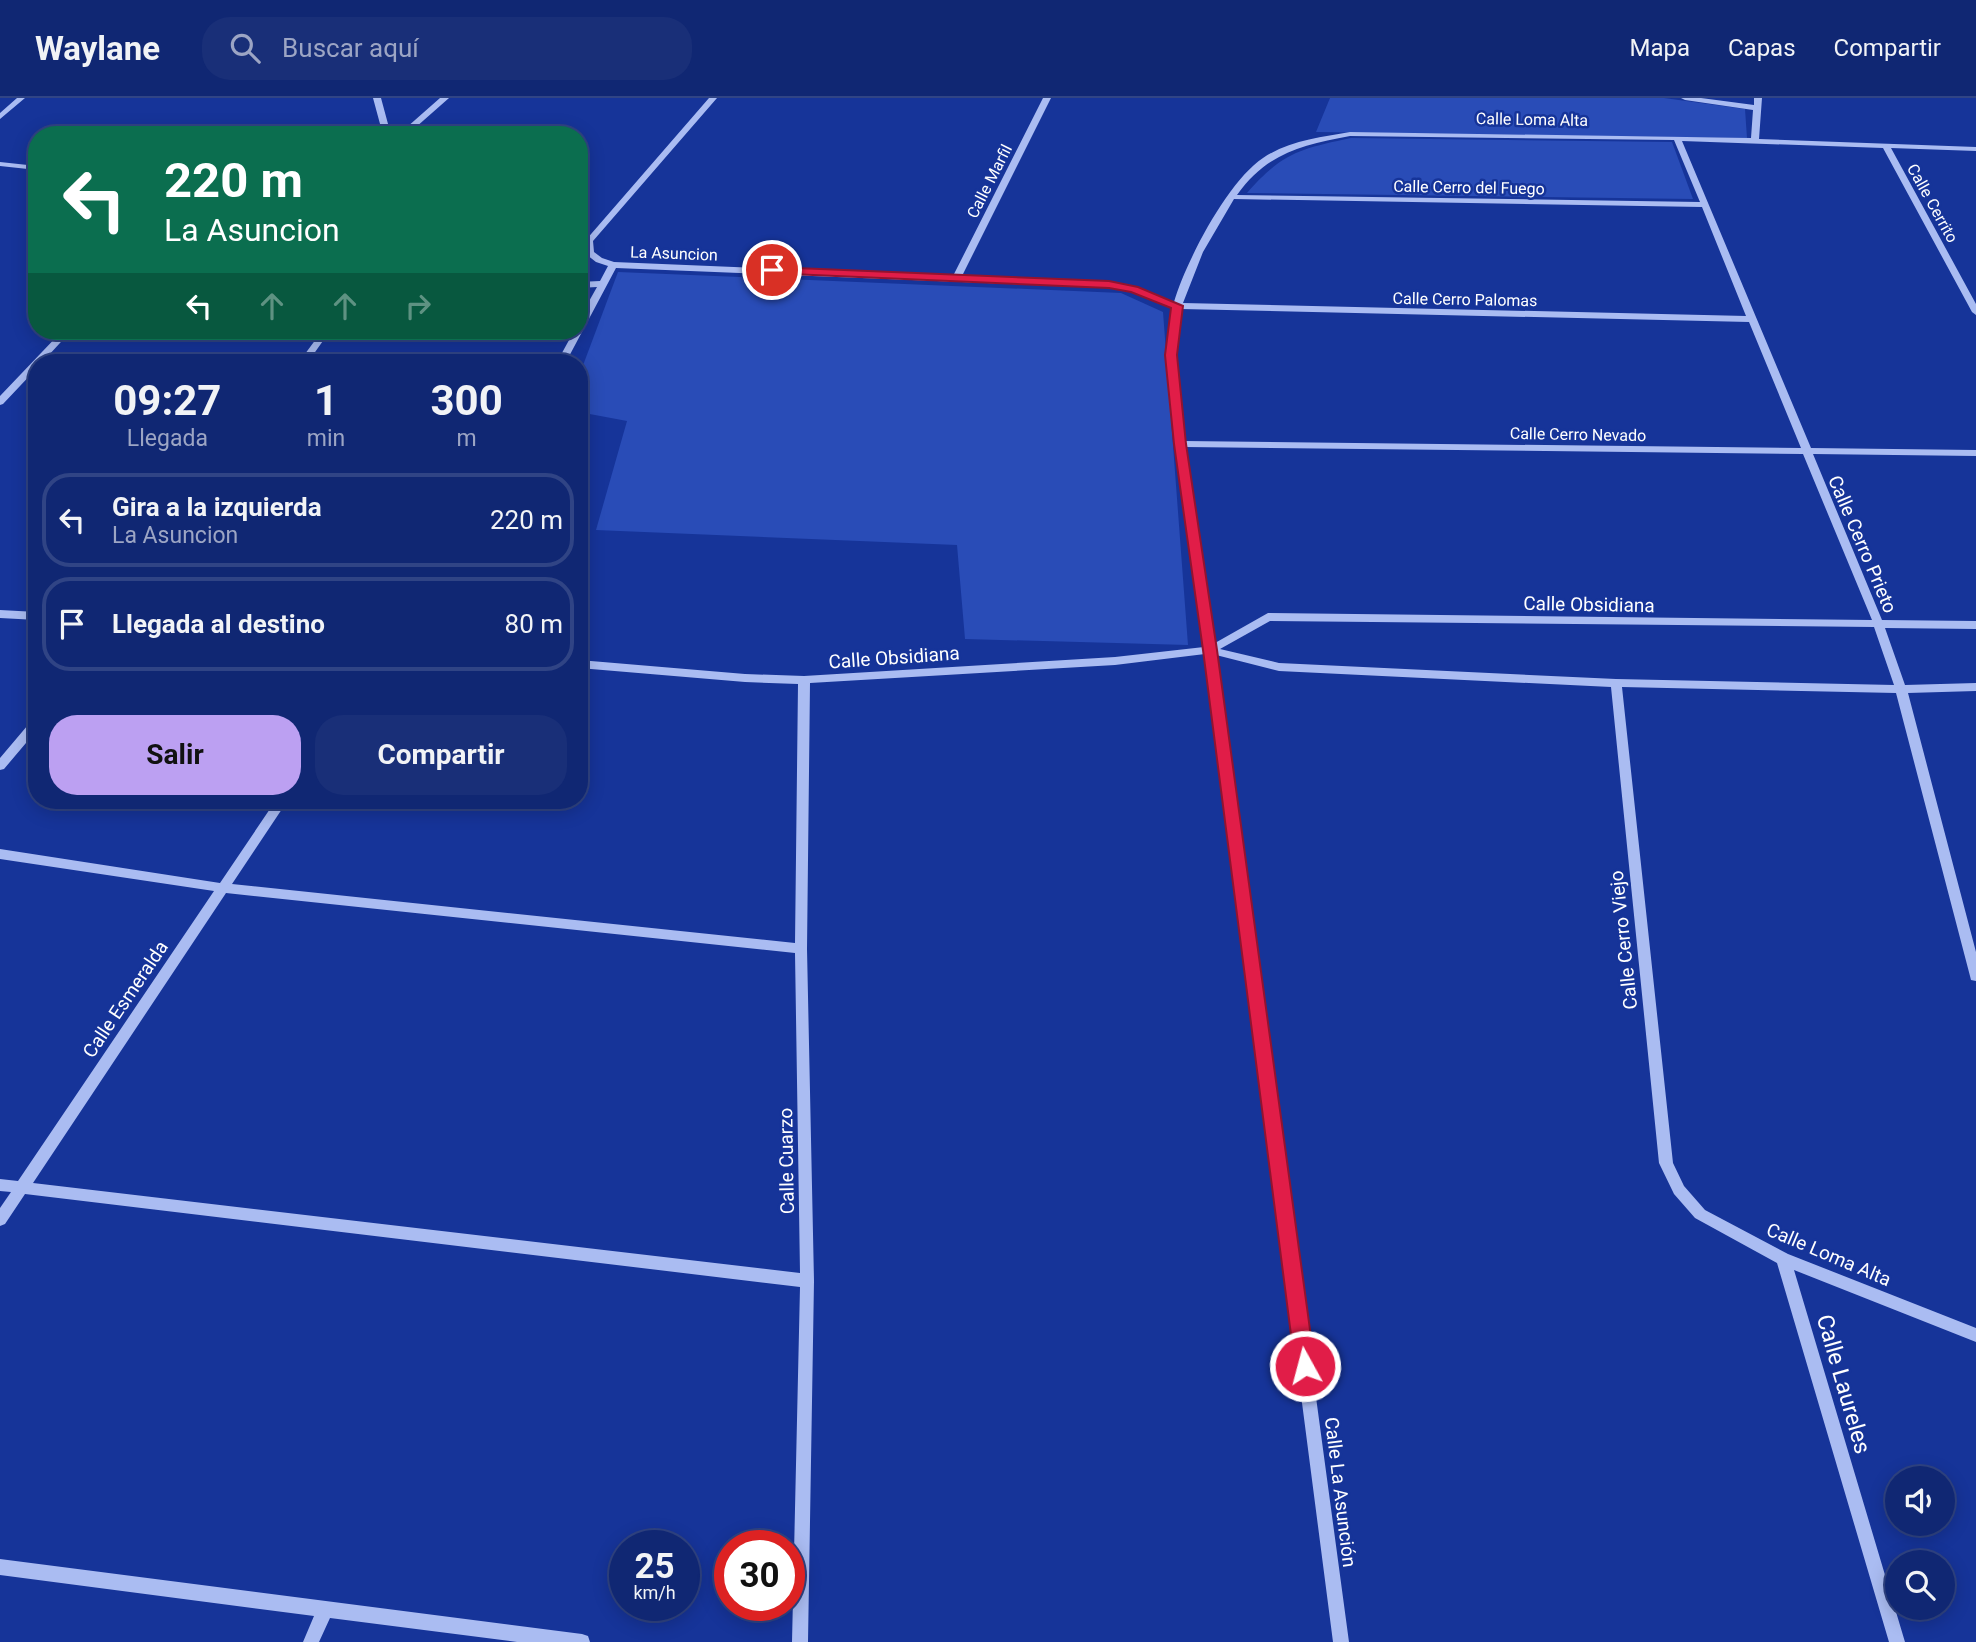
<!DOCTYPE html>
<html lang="es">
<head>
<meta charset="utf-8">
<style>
  body { margin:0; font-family:Roboto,sans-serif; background:#192f78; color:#f1f3f6; height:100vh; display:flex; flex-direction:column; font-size:26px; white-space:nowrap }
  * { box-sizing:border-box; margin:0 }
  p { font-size:23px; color:#9ca5c4 }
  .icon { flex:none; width:38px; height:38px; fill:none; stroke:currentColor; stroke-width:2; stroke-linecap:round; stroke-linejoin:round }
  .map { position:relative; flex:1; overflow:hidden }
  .panel { position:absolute; left:28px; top:256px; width:560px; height:455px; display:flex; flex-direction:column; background:#102773; border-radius:28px; box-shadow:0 4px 18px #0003,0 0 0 2px #304485 }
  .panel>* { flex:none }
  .top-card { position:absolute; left:28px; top:28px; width:560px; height:214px; border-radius:28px; box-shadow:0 4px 18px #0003,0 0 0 2px #304485; background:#0b6e4f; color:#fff; overflow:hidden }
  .buttons { position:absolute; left:1885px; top:1368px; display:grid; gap:14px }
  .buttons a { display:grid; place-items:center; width:70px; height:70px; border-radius:50%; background:#102773; box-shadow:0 4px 18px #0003,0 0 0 2px #304485; font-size:35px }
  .speed { position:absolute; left:609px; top:1432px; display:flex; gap:14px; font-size:35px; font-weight:700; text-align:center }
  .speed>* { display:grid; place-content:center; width:91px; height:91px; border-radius:50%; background:#102773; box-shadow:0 4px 18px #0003,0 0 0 2px #304485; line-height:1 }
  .speed small { font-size:18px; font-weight:400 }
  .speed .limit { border:10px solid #d22; background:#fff; color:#111 }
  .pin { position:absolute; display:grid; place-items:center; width:60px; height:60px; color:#fff; margin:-30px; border:4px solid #fff; border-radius:50%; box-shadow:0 2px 7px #0007 }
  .me { position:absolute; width:77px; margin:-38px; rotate:353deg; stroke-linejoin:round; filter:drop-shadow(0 0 5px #0008) }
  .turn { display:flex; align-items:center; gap:24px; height:147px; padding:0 21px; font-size:32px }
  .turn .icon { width:91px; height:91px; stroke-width:2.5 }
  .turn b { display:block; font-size:49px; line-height:60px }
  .lanes { display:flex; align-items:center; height:66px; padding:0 21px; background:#0003; justify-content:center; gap:35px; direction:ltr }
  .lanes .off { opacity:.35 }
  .eta { display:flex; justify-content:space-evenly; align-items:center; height:119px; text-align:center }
  .eta b { font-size:42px; font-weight:700; line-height:49px }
  .cta { display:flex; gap:14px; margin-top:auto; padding:14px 21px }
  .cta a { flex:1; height:80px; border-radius:28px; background:#bca0f2; color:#111; font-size:28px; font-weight:700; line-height:80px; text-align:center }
  .cta a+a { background:#192f78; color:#f1f3f6 }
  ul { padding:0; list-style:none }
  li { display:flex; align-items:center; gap:21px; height:94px; margin:0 14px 10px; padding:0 7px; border:4px solid #304485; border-radius:28px }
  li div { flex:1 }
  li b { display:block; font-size:26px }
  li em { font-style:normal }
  header { display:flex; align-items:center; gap:42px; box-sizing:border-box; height:98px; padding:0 35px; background:#102773; border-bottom:2px solid #304485 }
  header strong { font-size:33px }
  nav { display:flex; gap:38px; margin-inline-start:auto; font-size:24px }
  .search { width:490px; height:63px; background:#192f78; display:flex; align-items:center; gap:18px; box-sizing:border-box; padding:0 24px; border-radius:28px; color:#9ca5c4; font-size:26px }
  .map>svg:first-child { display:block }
  .green { fill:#294cb7 }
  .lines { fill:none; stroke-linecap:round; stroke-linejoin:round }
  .minor { fill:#aabcf2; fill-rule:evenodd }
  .route { fill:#e11d48; stroke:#92132f; stroke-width:2 }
  .labels { text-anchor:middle; stroke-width:5; stroke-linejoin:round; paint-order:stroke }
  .far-street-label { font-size:16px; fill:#fff; stroke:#163499 }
  .street-label { font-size:19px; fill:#fff; stroke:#163499 }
  .near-street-label { font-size:23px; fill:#fff; stroke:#163499 }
</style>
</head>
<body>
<header>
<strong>Waylane</strong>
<div class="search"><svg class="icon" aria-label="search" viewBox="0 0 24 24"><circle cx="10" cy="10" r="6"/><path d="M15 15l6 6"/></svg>Buscar aquí</div>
<nav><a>Mapa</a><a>Capas</a><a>Compartir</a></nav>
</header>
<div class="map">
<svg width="1976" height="1544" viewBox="0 0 1976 1544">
  <rect width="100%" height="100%" fill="#163499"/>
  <path class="green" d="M1330,0H1664L1745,11L1747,40L1316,34Z
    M1351,40L1672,44L1693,101L1247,95C1283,54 1300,51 1351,40Z
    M618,174L1121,195L1163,214L1188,547L965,541L957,447L596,432L627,323L579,314V278Z"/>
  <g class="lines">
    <path class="minor" d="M17,0H25L0,21V15Z
      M373,0H381L391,37H383Z
      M440,0H449L407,37H398Z
      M709,0H717L593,143L594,154L602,160L614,164L953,178L1043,0H1051L962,178L1109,184L1137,189L1174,204C1186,163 1228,83 1263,60C1288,43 1321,39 1350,34L1751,40L1753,12L1685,2L1681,0H1701L1754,7V0H1762L1759,41L1976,49V53L1891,50L1976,206V217L1972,214L1883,50L1682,43L1811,350L1976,352V358L1813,356L1882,522L1976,523V531L1885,530L1905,587L1976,585V593L1908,595L1976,854V883L1971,882L1970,878L1896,595L1622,589L1673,1065L1684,1088L1705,1112L1788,1156L1976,1230V1244L1794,1172L1905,1544H1889L1777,1165L1695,1120L1674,1096L1659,1065L1611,589L1279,573L1216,557L1349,1544H1333L1205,556L1115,567L810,585L807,851L814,1183L808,1544H792L800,1189L25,1096L5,1126L0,1128V1110L11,1094L0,1093V1081L18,1083L214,793L0,761V751L220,785L276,702H288L232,786L795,845L798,586L745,584L579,570V562L745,576L804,578L1115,559L1204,549L1170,302L1168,257L1173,209L1132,193L1109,190L616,170L566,264H557L574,233H579V221L597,189L579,190V184L600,183L608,168L596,164L587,157L585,143ZM1350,38L1674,42L1700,104L1237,97C1267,55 1302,47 1350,38ZM1234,101L1702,109L1746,218L1183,205L1203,154ZM1181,211L1749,224L1801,350L1184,343C1178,299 1173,254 1181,211ZM1185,349L1803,356L1872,522L1268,515L1215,545ZM1270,523L1874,529L1894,587L1616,581L1279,565L1220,551ZM226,795L795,855L800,1175L33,1085Z
      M0,64L37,68V72L0,68Z
      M62,233H71L48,258L93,261L97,264H37V270L3,306L0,307V298Z
      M322,233H330L308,264H299Z
      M0,512L37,514V522L0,520Z
      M37,620V632L4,671L0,672V660L33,621Z
      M0,1461L582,1536L588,1538L590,1544H517L330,1520L319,1544H303L314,1518L0,1477Z"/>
  </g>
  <path class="route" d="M772,169L1109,183L1138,189L1183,208L1177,257L1186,346L1217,552L1315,1268L1312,1275L1305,1278L1298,1275L1295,1268L1203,552L1174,346L1165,257L1171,210L1131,194L1109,190L768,175V170Z"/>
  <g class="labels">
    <g class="far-street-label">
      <text transform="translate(1532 21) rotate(1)" y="6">Calle Loma Alta</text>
      <text transform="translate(989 83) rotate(-63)" y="6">Calle Marfil</text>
      <text transform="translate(1469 89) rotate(1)" y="6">Calle Cerro del Fuego</text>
      <text transform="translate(1933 105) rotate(61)" y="6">Calle Cerrito</text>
      <text transform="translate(674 155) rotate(2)" y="6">La Asuncion</text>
      <text transform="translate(1465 201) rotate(1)" y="6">Calle Cerro Palomas</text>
      <text transform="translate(1578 336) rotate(1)" y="6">Calle Cerro Nevado</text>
    </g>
    <g class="street-label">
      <text transform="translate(1863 446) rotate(67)" y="7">Calle Cerro Prieto</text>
      <text transform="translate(1589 506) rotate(1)" y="7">Calle Obsidiana</text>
      <text transform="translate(894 559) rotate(-4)" y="7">Calle Obsidiana</text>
      <text transform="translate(1623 842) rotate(-96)" y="7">Calle Cerro Viejo</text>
      <text transform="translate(125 901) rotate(-56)" y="7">Calle Esmeralda</text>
      <text transform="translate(786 1063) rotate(-91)" y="7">Calle Cuarzo</text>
      <text transform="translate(1829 1156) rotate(23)" y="7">Calle Loma Alta</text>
      <text transform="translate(1341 1394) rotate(83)" y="7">Calle La Asunción</text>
    </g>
    <g class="near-street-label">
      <text transform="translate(1844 1286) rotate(74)" y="8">Calle Laureles</text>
    </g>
  </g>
</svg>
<div class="buttons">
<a><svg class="icon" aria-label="sound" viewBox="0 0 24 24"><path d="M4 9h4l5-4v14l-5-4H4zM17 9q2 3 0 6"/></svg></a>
<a><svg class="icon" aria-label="search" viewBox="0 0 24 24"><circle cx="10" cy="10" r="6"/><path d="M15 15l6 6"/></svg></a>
</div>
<div class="speed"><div>25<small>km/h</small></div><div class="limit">30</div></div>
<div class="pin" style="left:772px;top:172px;background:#d93025"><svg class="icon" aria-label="arrive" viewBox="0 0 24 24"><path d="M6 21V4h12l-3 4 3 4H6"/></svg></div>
<svg class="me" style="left:1305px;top:1268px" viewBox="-20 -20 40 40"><circle r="17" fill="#e11d48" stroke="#fff" stroke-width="3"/><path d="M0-11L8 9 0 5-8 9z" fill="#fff"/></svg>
<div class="top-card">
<div class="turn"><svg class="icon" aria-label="left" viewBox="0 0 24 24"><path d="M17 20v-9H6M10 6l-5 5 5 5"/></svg><div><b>220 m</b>La Asuncion</div></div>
<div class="lanes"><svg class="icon" aria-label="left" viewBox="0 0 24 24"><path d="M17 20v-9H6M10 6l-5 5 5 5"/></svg><svg class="icon off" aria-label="ahead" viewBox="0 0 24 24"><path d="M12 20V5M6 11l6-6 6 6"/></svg><svg class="icon off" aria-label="ahead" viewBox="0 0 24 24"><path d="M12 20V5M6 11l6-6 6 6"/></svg><svg class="icon off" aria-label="right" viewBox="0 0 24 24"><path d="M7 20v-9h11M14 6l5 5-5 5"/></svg></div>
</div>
<section class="panel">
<div class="eta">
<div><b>09:27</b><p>Llegada</p></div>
<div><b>1</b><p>min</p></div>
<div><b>300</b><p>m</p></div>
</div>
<ul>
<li><svg class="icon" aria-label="left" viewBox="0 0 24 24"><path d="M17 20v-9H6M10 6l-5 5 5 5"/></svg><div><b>Gira a la izquierda</b><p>La Asuncion</p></div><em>220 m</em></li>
<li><svg class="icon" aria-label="arrive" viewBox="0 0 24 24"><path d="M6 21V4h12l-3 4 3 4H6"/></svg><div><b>Llegada al destino</b></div><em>80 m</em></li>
</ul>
<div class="cta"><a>Salir</a><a>Compartir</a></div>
</section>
</div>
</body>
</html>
